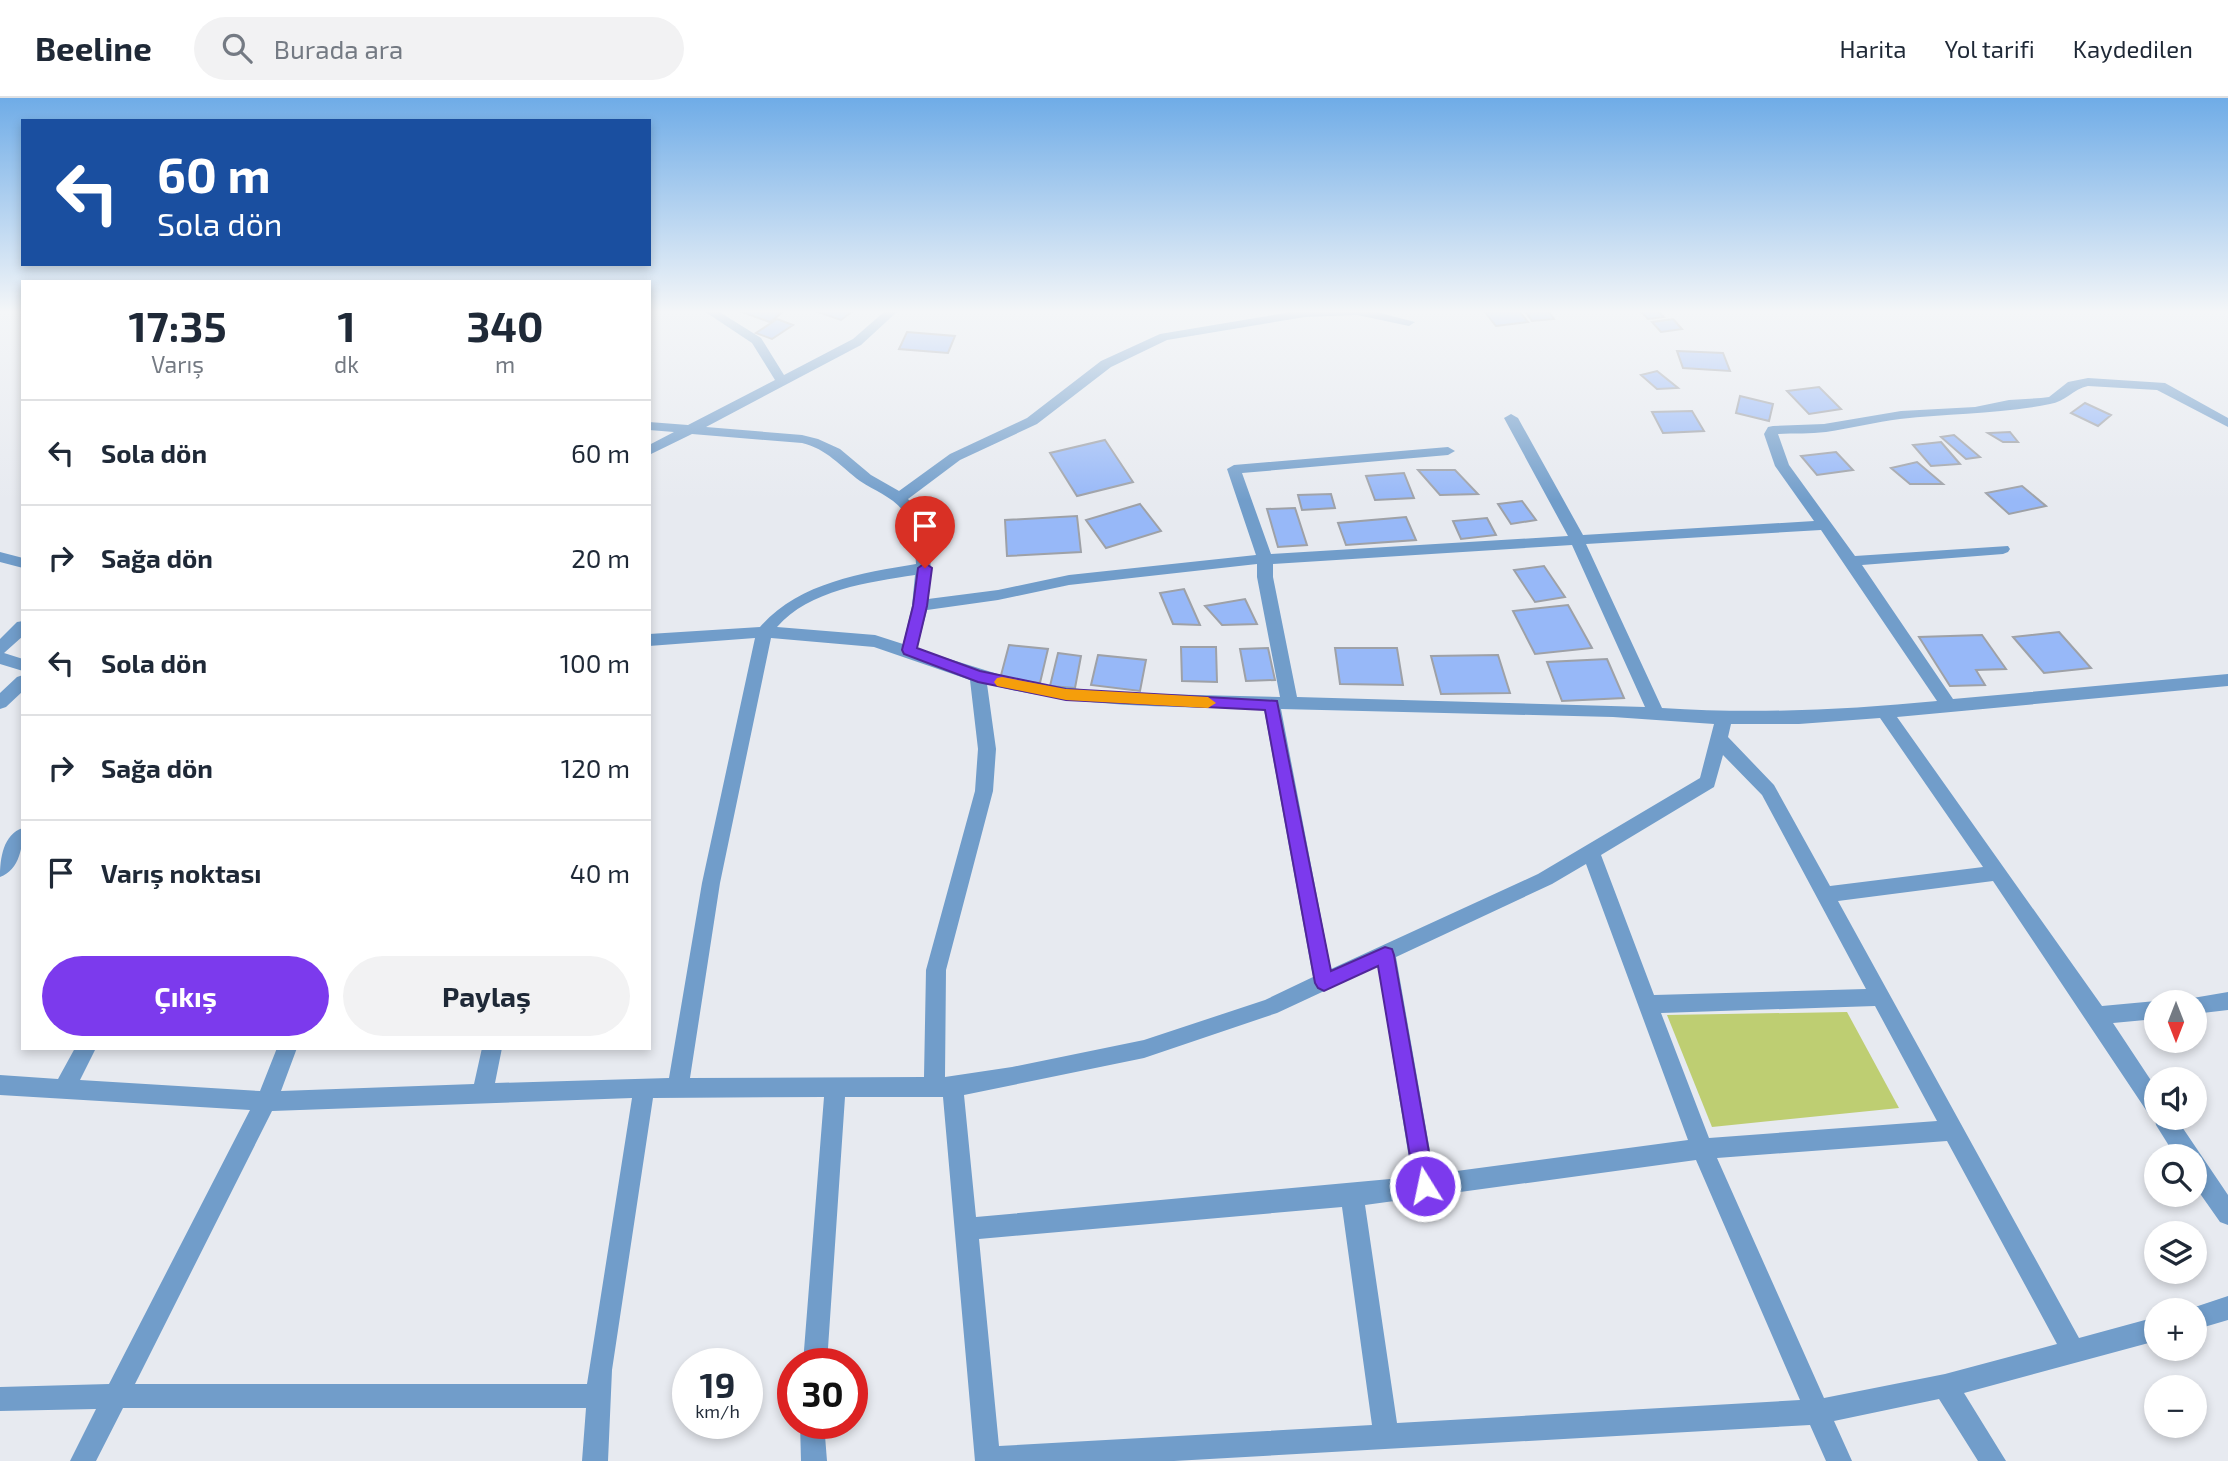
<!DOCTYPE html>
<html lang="tr">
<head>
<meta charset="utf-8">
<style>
  body { margin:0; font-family:"Exo 2",sans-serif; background:#f2f2f3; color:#1f2937; height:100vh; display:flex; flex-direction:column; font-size:26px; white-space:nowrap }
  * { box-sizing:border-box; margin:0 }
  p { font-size:23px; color:#747a83 }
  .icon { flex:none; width:38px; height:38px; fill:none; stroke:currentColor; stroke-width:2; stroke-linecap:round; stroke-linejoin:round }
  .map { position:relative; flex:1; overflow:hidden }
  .sheet { position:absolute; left:21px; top:182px; width:630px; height:770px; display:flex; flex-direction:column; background:#fff; border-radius:0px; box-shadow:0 4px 10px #0003 }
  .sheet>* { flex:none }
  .banner { position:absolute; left:21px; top:21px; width:630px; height:147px; border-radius:0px; box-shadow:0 4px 10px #0003; background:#1a4fa0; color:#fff; overflow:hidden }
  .needle { width:46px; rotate:180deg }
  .controls { position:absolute; left:2144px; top:892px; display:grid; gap:14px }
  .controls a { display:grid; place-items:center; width:63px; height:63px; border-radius:50%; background:#fff; box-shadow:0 4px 10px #0003; font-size:35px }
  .speed { position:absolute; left:672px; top:1250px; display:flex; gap:14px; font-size:35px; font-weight:700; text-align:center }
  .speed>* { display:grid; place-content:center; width:91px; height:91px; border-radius:50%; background:#fff; box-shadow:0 4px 10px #0003; line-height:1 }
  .speed small { font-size:18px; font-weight:400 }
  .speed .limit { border:10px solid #d22; background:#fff; color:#111 }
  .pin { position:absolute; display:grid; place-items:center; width:60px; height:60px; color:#fff; margin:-72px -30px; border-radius:50% 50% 50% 0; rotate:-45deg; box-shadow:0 0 7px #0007 }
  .pin .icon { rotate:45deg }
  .me { position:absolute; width:77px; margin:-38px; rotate:350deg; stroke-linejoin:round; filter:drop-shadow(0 0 5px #0008) }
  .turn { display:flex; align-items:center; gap:24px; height:147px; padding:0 21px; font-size:32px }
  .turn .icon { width:91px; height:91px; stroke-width:2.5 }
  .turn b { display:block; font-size:49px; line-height:60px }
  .eta { display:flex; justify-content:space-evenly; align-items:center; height:119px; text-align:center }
  .eta b { font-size:42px; font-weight:700; line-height:49px }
  .button { display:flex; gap:14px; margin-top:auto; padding:14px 21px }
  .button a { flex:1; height:80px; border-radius:42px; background:#7c3aed; color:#fff; font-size:28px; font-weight:700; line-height:80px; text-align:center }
  .button a+a { background:#f2f2f3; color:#1f2937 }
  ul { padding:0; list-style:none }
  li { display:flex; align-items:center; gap:21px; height:105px; padding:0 21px; border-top:2px solid #e0e1e3 }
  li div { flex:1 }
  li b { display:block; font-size:26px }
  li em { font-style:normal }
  header { display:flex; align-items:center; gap:42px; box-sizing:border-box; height:98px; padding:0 35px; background:#fff; border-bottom:2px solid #e0e1e3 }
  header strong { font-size:33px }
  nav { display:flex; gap:38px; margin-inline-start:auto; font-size:24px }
  .search { width:490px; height:63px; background:#f2f2f3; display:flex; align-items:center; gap:18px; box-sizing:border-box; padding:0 24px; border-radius:38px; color:#747a83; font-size:26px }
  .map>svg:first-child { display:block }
  .green { fill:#bece72 }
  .building { fill:#97b8f8; stroke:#9ea1a7; stroke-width:2 }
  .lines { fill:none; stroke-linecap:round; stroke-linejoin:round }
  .minor { fill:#719dca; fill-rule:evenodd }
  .route { fill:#7c3aed; stroke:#51269a; stroke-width:2 }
  .slow { fill:#f59e0b }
</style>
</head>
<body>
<header>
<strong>Beeline</strong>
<div class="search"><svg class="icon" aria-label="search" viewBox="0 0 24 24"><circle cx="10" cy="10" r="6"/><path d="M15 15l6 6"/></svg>Burada ara</div>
<nav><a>Harita</a><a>Yol tarifi</a><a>Kaydedilen</a></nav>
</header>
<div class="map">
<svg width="2228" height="1363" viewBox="0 0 2228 1363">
  <rect width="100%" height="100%" fill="#e7eaf0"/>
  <path class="green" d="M1847,914L1899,1010L1712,1029L1667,917Z"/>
  <path class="building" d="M739,213H784L770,224Z
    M820,213H853L841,222L818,214Z
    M1484,213H1519L1528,224L1496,228Z
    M1525,213H1548L1554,221L1532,223Z
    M1640,213H1658L1664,219L1648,221Z
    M777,221L793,227L772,241L756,235Z
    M1673,221L1682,231L1661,234L1652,224Z
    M907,234L955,238L948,255L899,251Z
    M1677,253L1723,255L1730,273L1683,270Z
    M1657,273L1678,290L1657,291L1641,277Z
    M1819,289L1841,311L1809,316L1787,293Z
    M1740,298L1773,306L1769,323L1736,315Z
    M2085,305L2111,317L2098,328L2071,315Z
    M1692,313L1704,333L1663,335L1652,314Z
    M2010,334L2018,344H2003L1988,335Z
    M1954,337L1980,359L1966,361L1941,339Z
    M1105,342L1133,384L1077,398L1050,355Z
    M1941,344L1960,366L1931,368L1913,347Z
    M1836,354L1853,372L1817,377L1801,358Z
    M1917,364L1943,386H1910L1891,370Z
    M1418,372H1455L1478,396L1440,397Z
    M1404,375L1414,400L1375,402L1366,378Z
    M2022,388L2046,408L2009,416L1986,395Z
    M1331,396L1335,410L1302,412L1298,397Z
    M1522,403L1536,422L1511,426L1498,406Z
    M1140,406L1161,433L1106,450L1086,422Z
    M1295,410L1307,447L1278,449L1267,411Z
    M1077,418L1081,454L1007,458L1005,422Z
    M1406,419L1416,442L1346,447L1338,425Z
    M1487,420L1496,437L1461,441L1453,423Z
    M1544,468L1565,499L1535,504L1514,472Z
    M1184,491L1200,527L1173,526L1160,495Z
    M1245,501L1257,526L1222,527L1205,508Z
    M1568,507L1592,550L1535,556L1513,513Z
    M2059,534L2091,570L2044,575L2013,539Z
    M1982,537L2006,571L1976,572L1985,587L1950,588L1919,539Z
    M1009,547L1048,551L1040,585L1000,581Z
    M1181,549H1216L1217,584L1182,583Z
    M1268,550L1275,582L1246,583L1240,551Z
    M1335,550H1397L1403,587L1340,586Z
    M1058,555L1081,558L1075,590L1050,588Z
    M1098,557L1146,562L1140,593L1091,587Z
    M1498,557L1510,595L1441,596L1431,558Z
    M1607,561L1624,600L1562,603L1547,564Z"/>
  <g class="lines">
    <path class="minor" d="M704,213H718L761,240L784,277L853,241L885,213H898L861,247L706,329L802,337L818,341L840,351L871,377L899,393L950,356L1027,320L1101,263L1160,236L1297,213H1373L1415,224L1409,228L1357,217L1305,219L1167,242L1111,269L1037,326L960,362L908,401C935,428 932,467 928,501L998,492L1069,477L1256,457L1227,371L1234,367L1448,349L1455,353L1448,357L1242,375L1271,456L1568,438L1504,320L1511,316L1518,320L1583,437L1814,423L1775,368L1764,336L1768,329L1773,328L1824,326L1901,313L1975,309L2009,302L2041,300L2049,299L2068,284L2088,280L2165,285L2228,320V329L2157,292L2088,288C2073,291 2065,304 2050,306C2001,316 1950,315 1900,321C1876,324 1851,330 1826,334C1810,336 1794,335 1778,336L1789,367L1855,458L2008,448L2010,451L2008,454L2003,456L1862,467L1953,601L2228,576V588L1897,619L2102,908L2156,903L2161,905H2156V921L2113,925L2156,990V1020H2176L2228,1097V1127L2220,1124L2194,1087V1059H2176L2156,1027L2154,1017L2148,1015L1993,783L1838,803L2079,1240L2156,1219V1243L1964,1295L2006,1363H1978L1939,1301L1834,1323L1852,1363H1826L1810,1327L1174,1363H975L943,999H845L827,1265H803L824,999L653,1000L612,1272L608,1363H582L586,1310H123L96,1363H70L96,1311L0,1313V1289L109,1286L250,1012L0,997V977L58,981L75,950H96L80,982L260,993L277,950H297L281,993L474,986L482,950H502L495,985L669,980L702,785L755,540L649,548V536L760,529C798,485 861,475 916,466C915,449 914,429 904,414C893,399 875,393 860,383C840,368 827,351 802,345L692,336L649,357V347L674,334L649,332V324L688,327L775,282L752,245ZM1821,432L1937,603C1845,612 1754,616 1662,610L1586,446ZM1572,447L1645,609L1297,599L1273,479V466ZM1257,466V479L1280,599L1112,595L1024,584L917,551L927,512L998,502L1069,487ZM915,477L912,508L903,546L875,537L777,529C809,492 869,484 915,477ZM771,540L874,549L970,582L978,651L975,693L926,872L924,979L690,980L720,785ZM987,586C1078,610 1171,609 1264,611L1313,879L1265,902L1144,942L1012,969L945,979L946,872L993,693L996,651ZM1281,611L1613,619L1714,626L1700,680L1538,776L1331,871ZM1880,620L1983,769L1830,788L1774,687L1728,639L1731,626H1799ZM1723,657L1762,697L1866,891L1654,897L1601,757L1714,689ZM1586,766L1688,1042L1434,1076L1396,859L1552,786ZM1378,868L1412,1079L976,1119L964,997L1144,960L1277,915ZM1875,908L1937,1023L1709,1040L1661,915ZM632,1000L587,1286H135L272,1013ZM1947,1043L2057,1246L1945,1276L1824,1300L1717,1060ZM1696,1062L1800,1302L1397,1325L1365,1107ZM1342,1109L1372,1327L999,1348L979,1141Z
      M0,454L23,460V470L0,464Z
      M23,523V538L4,555L23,561V573L0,566V541L17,524Z
      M23,577V593L6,609L0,611V595L17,579Z
      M23,730C23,747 20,772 0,779C0,761 3,736 23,730Z
      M2228,894V912L2194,916V905H2185L2187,901Z
      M2228,1198V1222L2194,1232V1213L2186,1212Z
      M800,1325H824L827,1363H801Z"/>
  </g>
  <linearGradient id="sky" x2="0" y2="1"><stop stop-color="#6face7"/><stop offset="0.53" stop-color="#f4f6f8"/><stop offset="1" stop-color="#f4f6f8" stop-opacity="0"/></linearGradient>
  <rect width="2228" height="403" fill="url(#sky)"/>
  <path class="route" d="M925,465L932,470L927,508L917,550L980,573L1066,591L1277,603L1331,873L1385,849L1392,851L1394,857L1435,1088L1432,1095L1425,1098L1418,1095L1415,1088L1378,868L1324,893L1318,890L1315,885L1265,612L1066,602L978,584L904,556L902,552L913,508L918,470Z"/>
  <path class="slow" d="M1002,579L1066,591L1208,599L1216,605L1208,610L1066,602L997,588L994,584L997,580Z"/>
</svg>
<div class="controls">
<a><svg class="needle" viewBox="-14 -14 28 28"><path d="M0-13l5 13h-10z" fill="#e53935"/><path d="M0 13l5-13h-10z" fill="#747a83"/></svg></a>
<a><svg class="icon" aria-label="sound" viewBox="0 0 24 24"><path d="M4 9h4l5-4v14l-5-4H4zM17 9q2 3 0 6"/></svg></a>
<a><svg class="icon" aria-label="search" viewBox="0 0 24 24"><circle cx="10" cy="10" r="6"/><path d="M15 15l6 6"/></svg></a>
<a><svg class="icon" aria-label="layers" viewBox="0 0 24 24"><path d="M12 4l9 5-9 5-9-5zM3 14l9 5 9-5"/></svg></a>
<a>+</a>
<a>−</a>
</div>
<div class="speed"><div>19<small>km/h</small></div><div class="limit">30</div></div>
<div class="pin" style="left:925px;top:470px;background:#d93025"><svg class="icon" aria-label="arrive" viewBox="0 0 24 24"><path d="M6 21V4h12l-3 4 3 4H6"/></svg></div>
<svg class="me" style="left:1425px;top:1088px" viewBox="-20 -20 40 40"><circle r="17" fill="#7c3aed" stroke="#fff" stroke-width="3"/><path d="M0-11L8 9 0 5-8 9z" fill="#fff"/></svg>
<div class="banner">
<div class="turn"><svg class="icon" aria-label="left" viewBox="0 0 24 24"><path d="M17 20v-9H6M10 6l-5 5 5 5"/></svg><div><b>60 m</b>Sola dön</div></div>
</div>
<section class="sheet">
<div class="eta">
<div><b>17:35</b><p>Varış</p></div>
<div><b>1</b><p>dk</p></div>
<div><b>340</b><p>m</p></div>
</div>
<ul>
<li><svg class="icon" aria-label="left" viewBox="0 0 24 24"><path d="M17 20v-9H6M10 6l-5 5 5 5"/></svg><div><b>Sola dön</b></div><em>60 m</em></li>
<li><svg class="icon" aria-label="right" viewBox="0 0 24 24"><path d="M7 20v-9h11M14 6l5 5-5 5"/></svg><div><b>Sağa dön</b></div><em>20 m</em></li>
<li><svg class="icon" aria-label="left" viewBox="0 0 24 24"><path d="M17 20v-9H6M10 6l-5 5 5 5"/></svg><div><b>Sola dön</b></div><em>100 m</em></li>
<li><svg class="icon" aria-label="right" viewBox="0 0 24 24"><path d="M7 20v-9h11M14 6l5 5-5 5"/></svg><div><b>Sağa dön</b></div><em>120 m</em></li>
<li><svg class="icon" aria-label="arrive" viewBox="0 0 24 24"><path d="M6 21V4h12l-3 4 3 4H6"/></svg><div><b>Varış noktası</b></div><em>40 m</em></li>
</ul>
<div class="button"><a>Çıkış</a><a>Paylaş</a></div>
</section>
</div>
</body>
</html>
